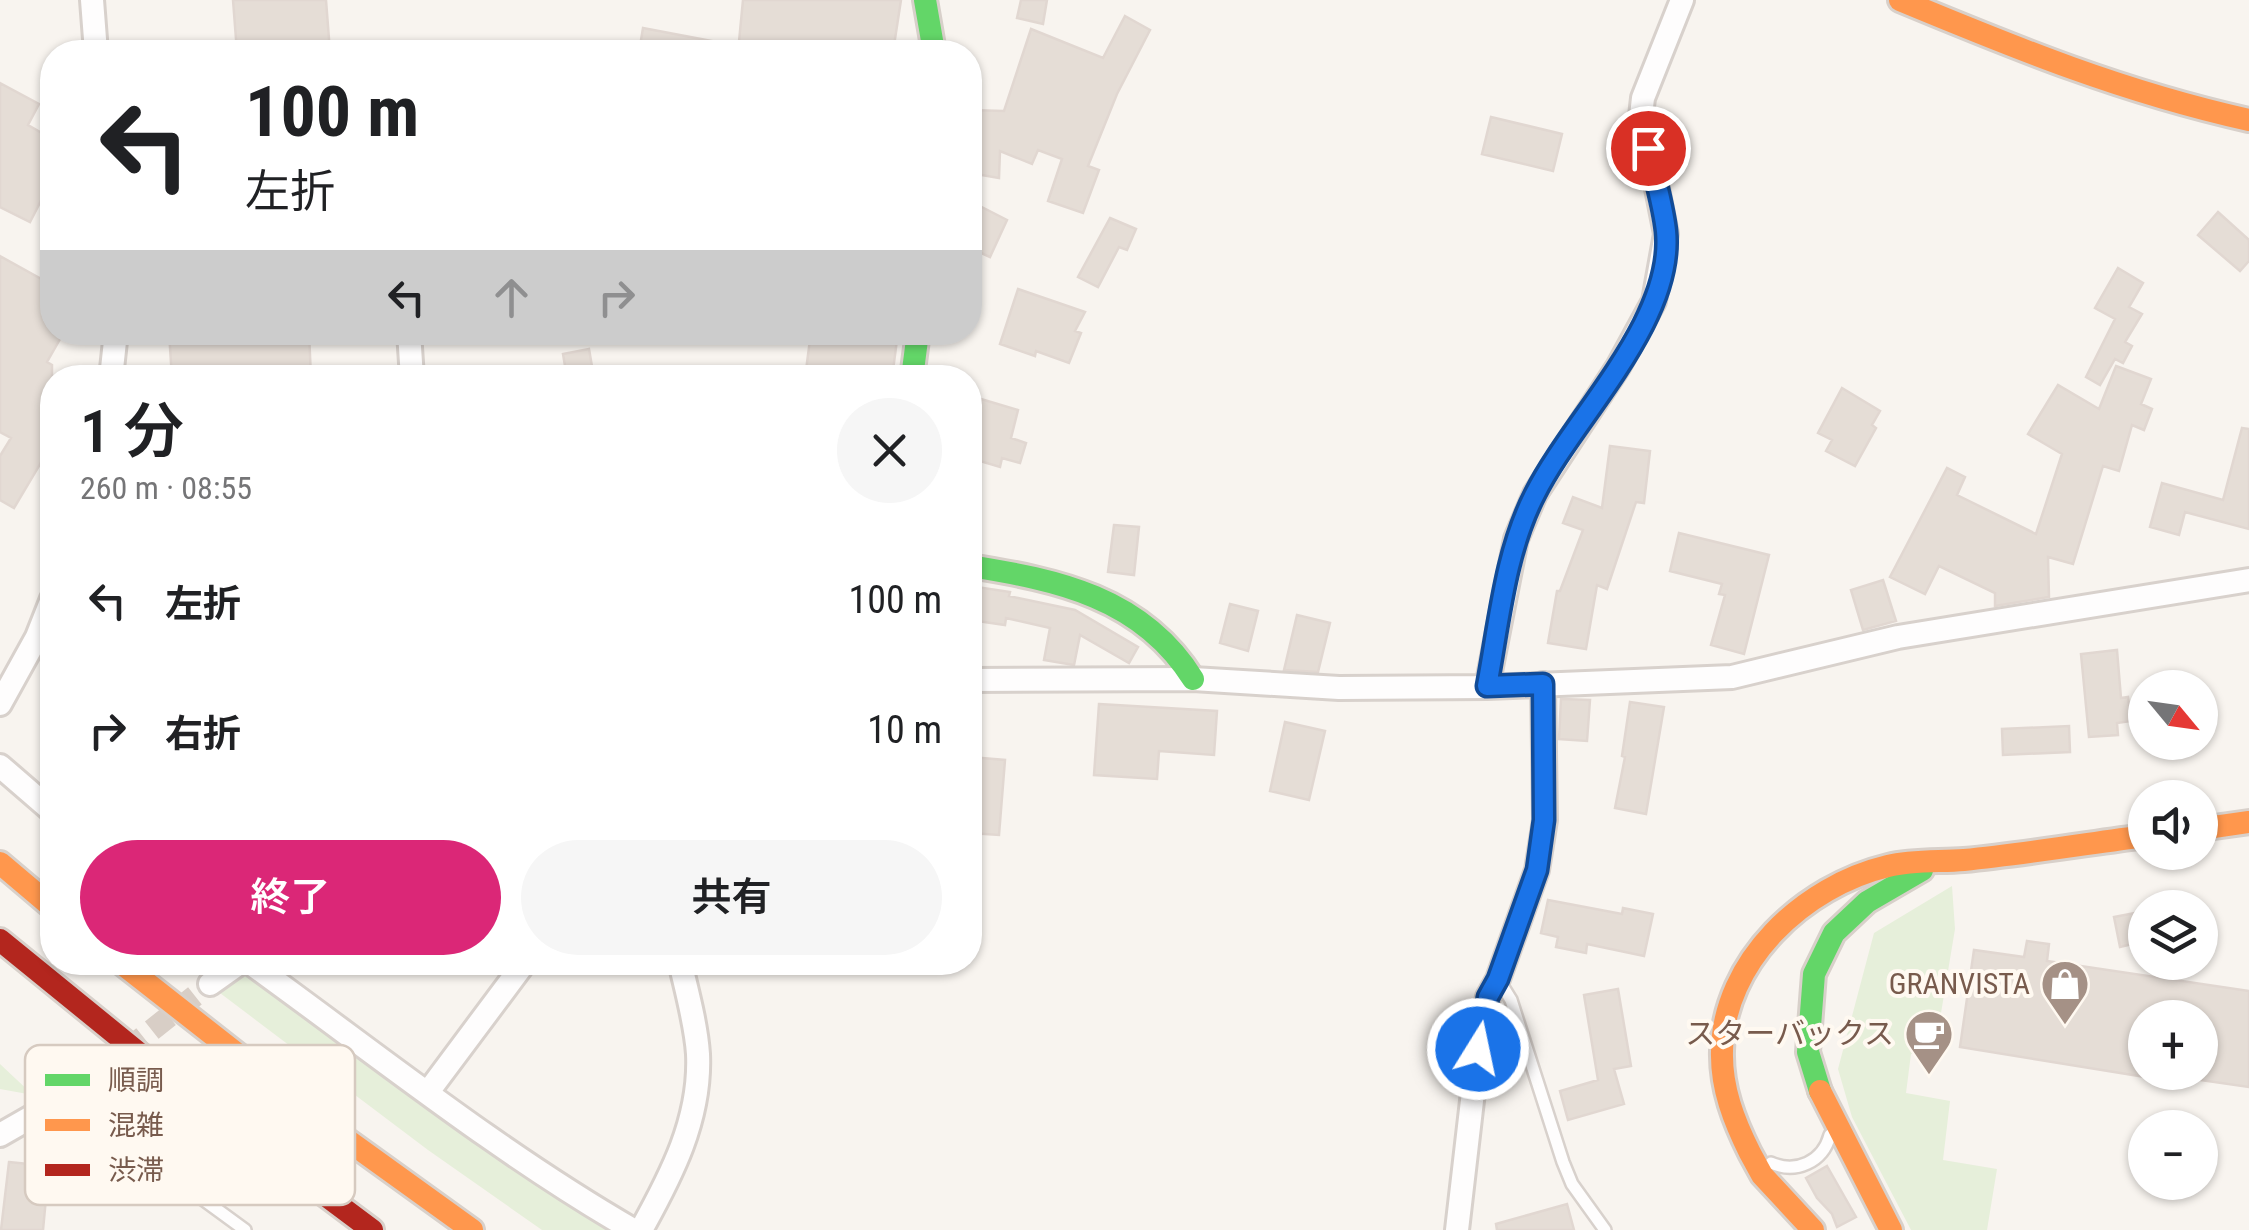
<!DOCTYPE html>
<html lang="ja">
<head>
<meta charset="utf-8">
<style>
  body { margin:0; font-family:"Roboto Condensed","Noto Sans JP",sans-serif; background:#f6f6f6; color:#202124; height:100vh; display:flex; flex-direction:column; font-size:38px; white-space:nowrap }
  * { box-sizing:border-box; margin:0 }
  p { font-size:32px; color:#757577 }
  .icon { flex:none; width:55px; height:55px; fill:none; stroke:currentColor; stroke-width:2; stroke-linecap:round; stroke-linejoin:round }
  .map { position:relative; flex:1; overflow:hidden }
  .sheet { position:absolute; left:40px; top:365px; width:942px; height:610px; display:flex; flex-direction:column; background:#fff; border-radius:40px; box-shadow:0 2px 8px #0004 }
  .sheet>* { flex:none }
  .guide { position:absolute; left:40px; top:40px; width:942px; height:305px; border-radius:40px; box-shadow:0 2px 8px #0004; background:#fff; color:#202124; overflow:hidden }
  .needle { width:65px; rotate:119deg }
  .controls { position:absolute; left:2128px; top:670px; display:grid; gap:20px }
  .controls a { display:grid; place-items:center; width:90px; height:90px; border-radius:50%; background:#fff; box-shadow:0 2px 8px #0004; font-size:50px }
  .pin { position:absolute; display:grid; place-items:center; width:85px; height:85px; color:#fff; margin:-42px; border:5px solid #fff; border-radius:50%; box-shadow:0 2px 10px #0007 }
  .me { position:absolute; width:110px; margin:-55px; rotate:10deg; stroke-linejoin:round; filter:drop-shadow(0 0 8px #0008) }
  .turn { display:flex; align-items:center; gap:35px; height:210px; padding:0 40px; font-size:45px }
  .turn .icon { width:130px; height:130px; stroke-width:2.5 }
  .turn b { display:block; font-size:70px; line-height:85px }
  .lanes { display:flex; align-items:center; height:95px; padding:0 40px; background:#0003; justify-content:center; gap:50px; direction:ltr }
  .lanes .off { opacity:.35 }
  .round { display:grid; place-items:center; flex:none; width:105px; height:105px; border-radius:52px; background:#f6f6f6 }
  .overview { display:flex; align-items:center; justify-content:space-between; height:170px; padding:0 40px }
  h1 { font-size:60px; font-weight:600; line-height:75px }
  .primary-button { display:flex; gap:20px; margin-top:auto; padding:20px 40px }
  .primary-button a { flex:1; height:115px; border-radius:60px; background:#db2777; color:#fff; font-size:40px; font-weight:600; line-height:115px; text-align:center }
  .primary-button a+a { background:#f6f6f6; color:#202124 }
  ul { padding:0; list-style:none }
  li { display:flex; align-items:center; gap:30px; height:130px; padding:0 40px }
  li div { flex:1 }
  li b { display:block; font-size:38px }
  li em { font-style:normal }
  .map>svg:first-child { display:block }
  .green { fill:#e6efda }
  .building { fill:#e5ddd6; stroke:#e1d7d1; stroke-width:2.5 }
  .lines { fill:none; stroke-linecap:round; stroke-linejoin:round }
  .street-tunnel { stroke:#d8cec6; stroke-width:22; stroke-dasharray:22 11; stroke-linecap:butt }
  .lane-casing { stroke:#d8d1cc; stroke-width:16 }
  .street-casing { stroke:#d8d1cc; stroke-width:28 }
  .fast-casing { stroke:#d8d0ca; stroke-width:28 }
  .slow-casing { stroke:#d8d0ca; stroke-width:28 }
  .jam-casing { stroke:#d8d0ca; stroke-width:28 }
  .lane { stroke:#fefdfd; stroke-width:11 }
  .street { stroke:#fefdfd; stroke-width:22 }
  .fast { stroke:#63d668; stroke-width:22 }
  .slow { stroke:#ff974d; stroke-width:22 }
  .jam { stroke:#b3261e; stroke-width:22 }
  .route-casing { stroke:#114b97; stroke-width:25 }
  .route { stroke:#1a73e8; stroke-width:18 }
  .labels { text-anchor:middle; stroke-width:8; stroke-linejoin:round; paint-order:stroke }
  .poi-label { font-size:30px; fill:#785b4d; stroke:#fff9f1; text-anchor:end }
  .key { fill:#fff9f1; stroke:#d6cac0; stroke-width:2.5 }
  .key-label { font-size:28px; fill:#785b4d }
</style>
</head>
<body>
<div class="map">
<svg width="2249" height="1230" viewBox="0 0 2249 1230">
  <rect width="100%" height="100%" fill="#f8f4ef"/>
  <path class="green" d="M1952,886L1955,929L1934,1055L1911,1054L1906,1093L1950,1101L1943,1160L1997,1169L1987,1230H1911L1852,1117L1838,1069L1874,933Z
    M261,975L615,1230H542L428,1150L220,993L240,977Z
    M0,1064L33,1095L0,1089Z"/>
  <path class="building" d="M233,0H326L330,52H237Z
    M743,0H901L893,52H861L772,42L771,52H738Z
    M1021,0H1047L1043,24L1017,18Z
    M1125,16L1150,30L1117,94L1088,166L1099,170L1083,213L1048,201L1062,159L1038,150L1032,164L1000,151L999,178L970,173V110L1004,111L1031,29L1103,58Z
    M643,28L717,42L716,52H639Z
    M0,83L39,104L28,125L52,139V179L30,222L0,207Z
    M1491,117L1562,134L1553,171L1482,154Z
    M970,201L1007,220L990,257L970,248Z
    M2218,212L2249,240V261L2240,271L2198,235Z
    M1110,218L1136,229L1127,250L1119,247L1098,287L1078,277Z
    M0,256L52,285V332H64L47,362L52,365V444L14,508L0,500V456L11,438L0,432Z
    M2118,268L2143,283L2129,307L2142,314L2125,342L2132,346L2123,363L2115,359L2100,385L2086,377L2115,319L2095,308Z
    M1018,289L1085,312L1075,331L1081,333L1069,363L1036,351L1035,356L1000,344Z
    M169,332H309L311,378H172Z
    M811,332H898L892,378H805Z
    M589,349L594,378H567L563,354Z
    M2116,366L2151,379L2141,404L2152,409L2144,430L2132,425L2119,471L2103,466L2073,564L2048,557L2049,597L1995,606V593L1939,566L1925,594L1890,577L1947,468L1965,477L1957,495L2036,534L2062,454L2028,434L2058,385L2099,409Z
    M1842,388L1880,411L1872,425L1876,428L1855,466L1826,451L1832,440L1818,433Z
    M981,399L1018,410L1011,438L1026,443L1020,463L1002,458L1000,467L970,458V440Z
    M2242,428L2249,429V529L2185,512L2179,535L2150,527L2162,483L2223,500Z
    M1610,446L1650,451L1644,503L1636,502L1607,589L1597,585L1586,649L1548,643L1557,591H1560L1583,530L1563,523L1573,497L1602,508Z
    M1114,525L1139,527L1134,575L1108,572Z
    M1679,533L1769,555L1744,654L1711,645L1725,595L1719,594L1722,584L1670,571Z
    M1883,580L1896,621L1863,630L1851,590Z
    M970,586L1010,592L1009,596L1075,610L1138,647L1129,663L1080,635L1074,665L1044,660L1050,628L1006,618L1005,625L970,620Z
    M1230,604L1258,611L1248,651L1220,643Z
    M1297,615L1330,623L1318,672L1284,670Z
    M2117,650L2121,698L2128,697L2131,721L2117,723L2118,735L2089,737L2081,654Z
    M1561,699L1590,700L1587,741L1559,739Z
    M1630,702L1664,707L1646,814L1615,808L1625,757L1622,756Z
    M1099,704L1217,711L1214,755L1159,751L1157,779L1094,775Z
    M1285,722L1325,731L1309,800L1270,791Z
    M2069,726L2070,752L2003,755L2002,729Z
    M970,757L1005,760L999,835L970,833Z
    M1548,900L1622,914L1623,908L1653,914L1644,956L1587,944L1586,953L1556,947L1558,937L1541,933Z
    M2145,911V941L2120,947L2114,917Z
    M2027,941L2049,944L2047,961L2249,991V1087L2200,1080V1018H2145V1077L1960,1047L1974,950L2024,957Z
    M1618,989L1631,1066L1614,1069L1624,1104L1568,1120L1560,1091L1598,1080L1584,995Z
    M9,1162L49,1166L43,1230H1Z
    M1827,1166L1856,1217L1837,1227L1832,1214L1817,1198L1806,1178Z
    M1567,1204L1574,1230H1497L1496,1224Z"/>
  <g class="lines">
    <path class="street-tunnel" d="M100,1071L210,984"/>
    <g class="lane-casing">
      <path id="lane" d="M1498,979L1511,1000L1563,1162L1572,1184L1605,1230
        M68,1096L107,1129L245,1230
        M1771,1163C1796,1174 1823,1162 1830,1135"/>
    </g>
    <g class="street-casing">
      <path id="street" d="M92,0L96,52
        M409,332L412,378
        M111,378L116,332
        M970,680L1193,679L1339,688L1487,687L1732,677L1898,637L2249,580
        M1487,687L1516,539L1535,494L1618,367L1654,301L1666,234L1649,148L1640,125L1643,98L1682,0
        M0,704L37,637L52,599
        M0,766L52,811
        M249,962C375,1053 498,1152 633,1230
        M210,984L241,962
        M428,1092L525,962
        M0,1135L68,1096L100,1071
        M641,1230C671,1176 701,1119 698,1054C696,1024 687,992 680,962
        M1457,1230L1478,1049L1488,997L1498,979L1537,870L1545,820L1543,684"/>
    </g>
    <g class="fast-casing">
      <path id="fast" d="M925,0L934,52
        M912,378L918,332
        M970,566C1057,580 1142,597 1193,679
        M1820,1091L1808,1052L1814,974L1834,933L1867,902L1922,870"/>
    </g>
    <g class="slow-casing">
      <path id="slow" d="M1900,0C2018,49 2123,92 2249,120
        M2200,829L2249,822
        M0,863L52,907
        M120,962L343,1137L472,1230
        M1820,1091L1891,1230
        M1750,1153C1734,1121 1721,1088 1722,1051C1723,961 1804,886 1888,866C1913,860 1939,862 1964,860C2024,854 2085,844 2145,836
        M1750,1153L1762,1175L1813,1230"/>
    </g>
    <g class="jam-casing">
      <path id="jam" d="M0,940L178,1085L372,1230"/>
    </g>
    <use href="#lane" class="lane"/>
    <use href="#street" class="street"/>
    <use href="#fast" class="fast"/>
    <use href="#slow" class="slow"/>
    <use href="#jam" class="jam"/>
  </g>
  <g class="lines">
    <g class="route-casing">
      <path id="route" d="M1478,1049L1488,997L1498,979L1537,870L1544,820L1543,684L1487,686C1499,623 1505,552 1535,494C1573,418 1675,321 1666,231C1663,204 1654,175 1648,148"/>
    </g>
    <use href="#route" class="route"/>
  </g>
  <defs>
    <g id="shop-pin" transform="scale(2.5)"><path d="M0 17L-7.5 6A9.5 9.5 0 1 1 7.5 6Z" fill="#a59186" stroke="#fff9f1"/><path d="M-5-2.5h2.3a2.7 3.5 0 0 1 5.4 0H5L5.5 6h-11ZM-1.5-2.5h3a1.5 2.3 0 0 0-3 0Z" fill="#fff"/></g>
    <g id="cafe-pin" transform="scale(2.5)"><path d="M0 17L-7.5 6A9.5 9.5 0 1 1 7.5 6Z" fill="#a59186" stroke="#fff9f1"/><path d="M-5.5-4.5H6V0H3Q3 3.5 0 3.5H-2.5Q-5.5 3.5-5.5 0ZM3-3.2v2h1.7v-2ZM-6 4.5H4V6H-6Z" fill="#fff"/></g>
  </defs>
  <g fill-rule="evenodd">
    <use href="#shop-pin" x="2065" y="984"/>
    <use href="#cafe-pin" x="1929" y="1034"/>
  </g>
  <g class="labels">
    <g class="poi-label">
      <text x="2030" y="994">GRANVISTA</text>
      <text x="1894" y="1044">スターバックス</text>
    </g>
  </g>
  <rect x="25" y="1045" width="330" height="160" rx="15" class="key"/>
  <rect x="45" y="1074" width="45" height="12" fill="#63d668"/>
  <rect x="45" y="1119" width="45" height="12" fill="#ff974d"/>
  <rect x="45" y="1164" width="45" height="12" fill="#b3261e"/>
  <g class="key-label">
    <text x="108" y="1090">順調</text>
    <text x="108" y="1135">混雑</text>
    <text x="108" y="1180">渋滞</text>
  </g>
</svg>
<div class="controls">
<a><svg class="needle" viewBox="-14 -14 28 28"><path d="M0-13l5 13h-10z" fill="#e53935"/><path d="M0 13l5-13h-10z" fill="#757577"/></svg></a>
<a><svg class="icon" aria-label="sound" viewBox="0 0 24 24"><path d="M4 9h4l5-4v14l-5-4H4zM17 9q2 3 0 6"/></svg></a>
<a><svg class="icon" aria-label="layers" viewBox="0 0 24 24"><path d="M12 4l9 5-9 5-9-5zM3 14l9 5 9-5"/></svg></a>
<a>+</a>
<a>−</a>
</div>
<div class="pin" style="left:1648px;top:148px;background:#d93025"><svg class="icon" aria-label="arrive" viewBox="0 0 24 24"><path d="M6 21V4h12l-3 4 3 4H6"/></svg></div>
<svg class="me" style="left:1478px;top:1049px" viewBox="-20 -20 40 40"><circle r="17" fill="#1a73e8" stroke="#fff" stroke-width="3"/><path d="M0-11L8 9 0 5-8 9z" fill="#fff"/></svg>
<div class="guide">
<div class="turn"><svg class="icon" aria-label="left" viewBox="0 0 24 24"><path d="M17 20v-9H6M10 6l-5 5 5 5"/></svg><div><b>100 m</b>左折</div></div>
<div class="lanes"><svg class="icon" aria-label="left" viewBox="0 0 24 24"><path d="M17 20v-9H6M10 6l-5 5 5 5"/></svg><svg class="icon off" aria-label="ahead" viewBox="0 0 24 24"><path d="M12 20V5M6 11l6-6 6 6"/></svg><svg class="icon off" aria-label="right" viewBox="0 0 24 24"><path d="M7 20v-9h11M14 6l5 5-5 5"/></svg></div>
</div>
<section class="sheet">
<div class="overview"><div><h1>1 分</h1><p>260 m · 08:55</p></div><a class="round"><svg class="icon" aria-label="close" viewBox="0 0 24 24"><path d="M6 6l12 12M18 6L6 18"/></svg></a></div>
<ul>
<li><svg class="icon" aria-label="left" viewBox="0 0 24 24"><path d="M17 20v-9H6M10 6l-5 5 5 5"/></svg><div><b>左折</b></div><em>100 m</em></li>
<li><svg class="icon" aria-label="right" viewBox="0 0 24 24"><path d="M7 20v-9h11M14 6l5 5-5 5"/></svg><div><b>右折</b></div><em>10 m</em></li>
</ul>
<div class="primary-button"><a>終了</a><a>共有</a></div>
</section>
</div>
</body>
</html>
